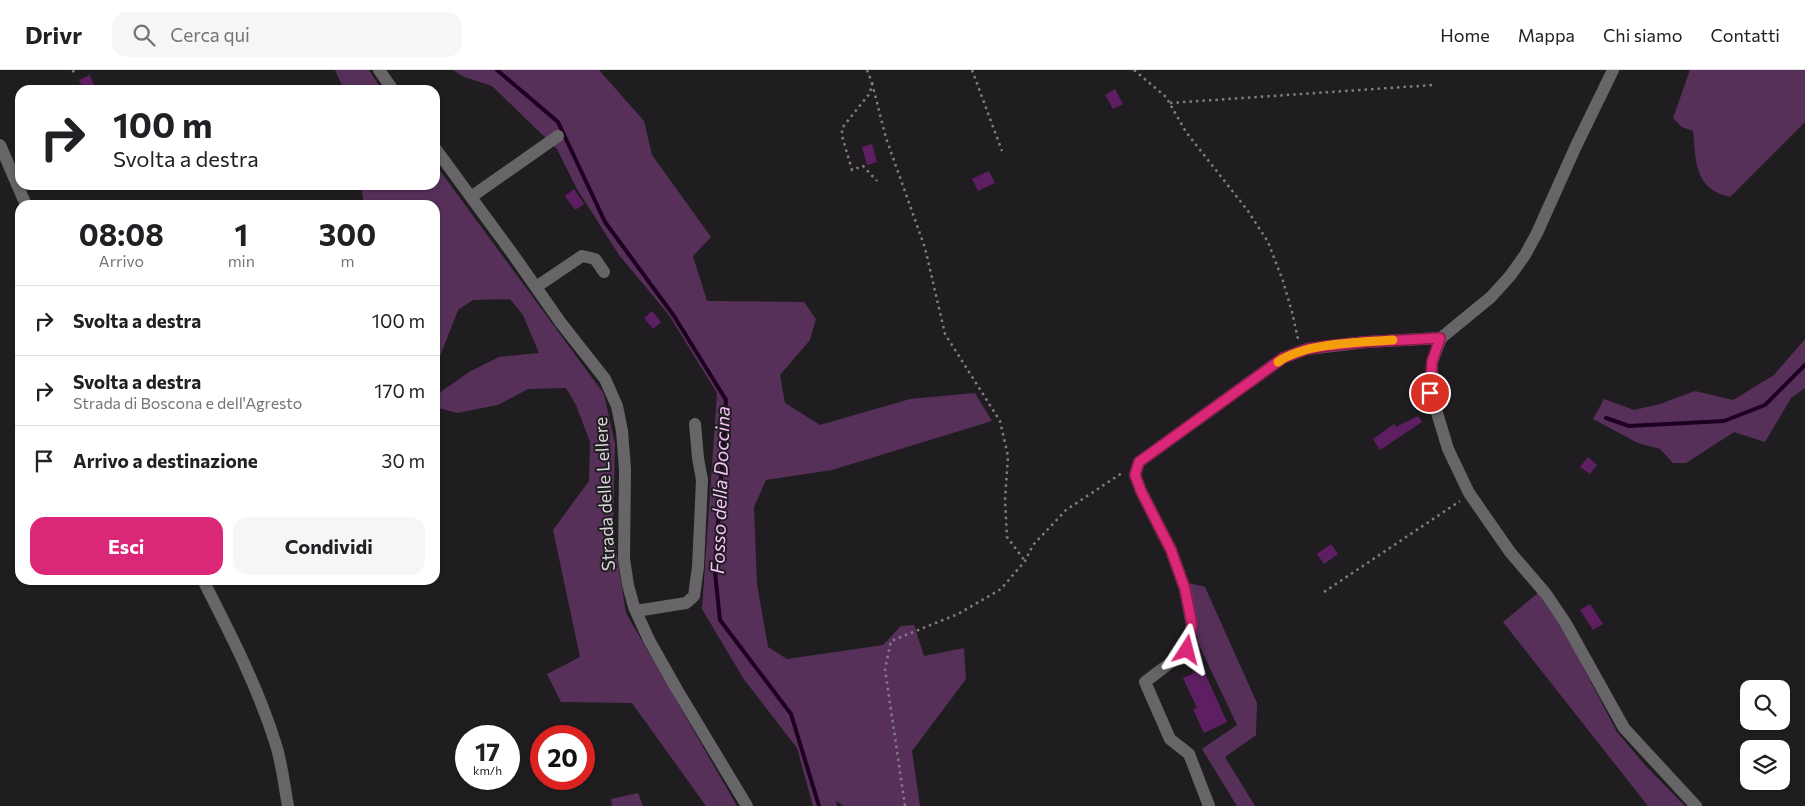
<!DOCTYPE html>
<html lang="it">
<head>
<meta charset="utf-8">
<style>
  body { margin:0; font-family:Commissioner,sans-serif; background:#f6f6f6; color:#202124; height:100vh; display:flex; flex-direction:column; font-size:19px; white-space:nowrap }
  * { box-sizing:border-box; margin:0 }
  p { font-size:16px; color:#757577 }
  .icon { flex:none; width:28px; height:28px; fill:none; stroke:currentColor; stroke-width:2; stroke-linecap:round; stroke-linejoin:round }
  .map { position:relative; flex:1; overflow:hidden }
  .panel { position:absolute; left:15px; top:130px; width:425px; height:385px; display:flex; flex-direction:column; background:#fff; border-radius:15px; box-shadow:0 1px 4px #0004 }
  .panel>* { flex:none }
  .guide { position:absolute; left:15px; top:15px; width:425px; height:105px; border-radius:15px; box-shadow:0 1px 4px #0004; background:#fff; color:#202124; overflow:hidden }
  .controls { position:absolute; left:1740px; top:610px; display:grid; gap:10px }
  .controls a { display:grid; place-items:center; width:50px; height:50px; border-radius:10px; background:#fff; box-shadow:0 1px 4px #0004; font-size:25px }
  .speed { position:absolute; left:455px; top:655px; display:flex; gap:10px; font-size:25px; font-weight:700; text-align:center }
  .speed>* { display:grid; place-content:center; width:65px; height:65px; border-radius:50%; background:#fff; box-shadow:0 1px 4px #0004; line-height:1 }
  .speed small { font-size:12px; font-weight:400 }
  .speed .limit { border:8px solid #d22; background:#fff; color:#111 }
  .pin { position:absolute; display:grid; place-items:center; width:42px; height:42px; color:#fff; margin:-21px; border:2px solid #fff; border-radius:50%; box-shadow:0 1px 5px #0007 }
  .me { position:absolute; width:55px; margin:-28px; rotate:9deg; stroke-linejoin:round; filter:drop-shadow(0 0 4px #0008) }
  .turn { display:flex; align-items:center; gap:18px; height:105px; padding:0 15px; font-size:22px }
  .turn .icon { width:65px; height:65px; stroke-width:2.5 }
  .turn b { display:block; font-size:35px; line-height:42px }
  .eta { display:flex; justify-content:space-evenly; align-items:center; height:85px; text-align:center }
  .eta b { font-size:30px; font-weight:700; line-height:35px }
  .button { display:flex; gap:10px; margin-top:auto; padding:10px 15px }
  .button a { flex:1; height:58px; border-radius:15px; background:#db2777; color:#fff; font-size:20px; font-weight:700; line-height:58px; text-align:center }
  .button a+a { background:#f6f6f6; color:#202124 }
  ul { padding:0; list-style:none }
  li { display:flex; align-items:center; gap:15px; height:70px; padding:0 15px; border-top:1px solid #e0e0e0 }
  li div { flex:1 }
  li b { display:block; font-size:19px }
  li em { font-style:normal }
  header { display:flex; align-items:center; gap:30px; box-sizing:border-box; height:70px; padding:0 25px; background:#fff; border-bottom:1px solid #e0e0e0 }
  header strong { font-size:24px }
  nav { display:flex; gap:28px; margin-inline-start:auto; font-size:18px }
  .search { width:350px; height:45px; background:#f6f6f6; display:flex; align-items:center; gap:12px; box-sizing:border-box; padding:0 18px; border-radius:15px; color:#757577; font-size:19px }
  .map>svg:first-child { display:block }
  .green { fill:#573059 }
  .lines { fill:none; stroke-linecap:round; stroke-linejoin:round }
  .stream { stroke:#1d0020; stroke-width:4 }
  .building { fill:#5e1f62 }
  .path { stroke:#807d80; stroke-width:2.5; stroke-dasharray:2.5 4; stroke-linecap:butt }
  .minor { stroke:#676567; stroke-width:12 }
  .route-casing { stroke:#8e194d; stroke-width:12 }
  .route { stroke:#db2777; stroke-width:9 }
  .slow { stroke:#f59e0b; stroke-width:9 }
  .labels { text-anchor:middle; stroke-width:4; stroke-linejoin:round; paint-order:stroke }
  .street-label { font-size:18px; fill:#d8d6d8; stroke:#201d20 }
  .water-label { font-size:19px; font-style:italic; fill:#f7c1f9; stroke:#201d20 }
</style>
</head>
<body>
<header>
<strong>Drivr</strong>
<div class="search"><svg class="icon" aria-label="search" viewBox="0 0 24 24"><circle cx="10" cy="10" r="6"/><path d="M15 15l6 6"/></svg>Cerca qui</div>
<nav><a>Home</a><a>Mappa</a><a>Chi siamo</a><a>Contatti</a></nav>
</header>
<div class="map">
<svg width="1805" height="736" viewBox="0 0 1805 736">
  <rect width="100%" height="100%" fill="#201d20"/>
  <path class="green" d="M335,0H369L382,20H344Z
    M453,0H599L644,51L652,85L711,167L693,186L707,231L804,232L816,249L810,270L780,305L785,333L820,355L910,329L975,323L992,351L832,400L766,410L754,437L757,514L768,577L787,589L883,575L901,556L914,555L924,586L964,578L966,609L912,681L920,736H844L836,731L837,736H813L797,678L743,608L702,539L717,323L669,245L619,185L577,119L557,79L492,16L464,7Z
    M1690,0H1805V52L1730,127C1694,119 1696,91 1693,61L1682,57L1673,48Z
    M435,94L604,324L615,374L613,463L626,543L737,736H706L632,633L561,632L547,604L580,587L553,460L589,411L590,372L576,335L566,318L528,319L498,335L457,343L435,337V326L469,302L499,287L539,283L523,245L510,229L473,230L458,240L435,299V135H364L361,115H435Z
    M1805,269V318L1791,328L1765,372L1734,362L1686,393H1673L1660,379L1638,373L1593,349L1604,329L1634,340L1660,334L1695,321L1733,330L1774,305Z
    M1189,513L1205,517L1257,633L1256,665L1225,687L1255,736H1237L1202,679L1237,655L1198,573Z
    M1538,523L1563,559L1617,662L1645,695L1685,736H1648L1503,552Z
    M638,723L643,736H612L611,729Z"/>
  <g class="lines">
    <path class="stream" d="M497,0L558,52L605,152L674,246L726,330L715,502L720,550L791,644L819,736
      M1606,348L1629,356L1724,351L1765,335L1805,295"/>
  </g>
  <path class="building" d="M90,5L96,20H83L79,10Z
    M1115,19L1123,34L1113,39L1105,25Z
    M872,74L877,92L867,95L862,77Z
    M989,101L995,113L978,121L972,109Z
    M574,119L584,134L575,140L565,126Z
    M652,241L661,252L653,259L644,248Z
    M1418,346L1422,352L1380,380L1373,369L1394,354L1396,357Z
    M1588,387L1597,395L1590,404L1580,397Z
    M1331,474L1338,484L1324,494L1317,484Z
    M1590,534L1603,554L1593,560L1580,540Z
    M1203,599L1227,652L1204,663L1193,639L1197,638L1183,608Z"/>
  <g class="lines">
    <path class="path" d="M73,0L74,4
      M867,0L872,13L870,23L842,58V66L852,100L863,96L877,111
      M972,0L1002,81
      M1134,0L1166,27L1186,62L1248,141L1268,172L1283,211L1292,242L1298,269
      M872,13L886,68L925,178L945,264L1000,351L1008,386L1005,430L1007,467L1025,491
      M1170,33L1433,15
      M1324,522L1460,431
      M905,736L885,599L891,571L958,544L1001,519L1025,491L1033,475L1066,440L1122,403"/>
    <path class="minor" d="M379,0L393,20
      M1613,0L1576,76L1537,163L1525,185L1510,206L1491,227L1441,268L1432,292L1431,323L1448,379L1469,423L1510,482L1546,524L1565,552L1624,658L1696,736
      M0,75L26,135
      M435,78L512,183L561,253L605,309L617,336L622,361L625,399L624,489L628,515L634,537L649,570L676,618L747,736
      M471,127L558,66
      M536,217L582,186L595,189L604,202
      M203,510C230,563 257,615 275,672C282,692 284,715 288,736
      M636,541L686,533L694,526L698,497L702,410L698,388L695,354
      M1209,736L1189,684L1170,669L1145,612L1187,580L1192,555L1185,519L1171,480L1141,421L1135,405L1139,392L1283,288L1307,279L1366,272L1441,268"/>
  </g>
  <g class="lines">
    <g class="route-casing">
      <path id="route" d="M1187,580L1192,555L1185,519L1171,480L1141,421L1135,405L1139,392L1283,288L1307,279L1327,276L1366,272L1440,268L1432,292L1430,323"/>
    </g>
    <use href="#route" class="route"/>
    <path class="slow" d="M1278,292C1304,273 1361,272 1393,270"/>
  </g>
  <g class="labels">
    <g class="street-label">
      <text transform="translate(605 424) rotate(-93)" y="6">Strada delle Lellere</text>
    </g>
    <g class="water-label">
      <text transform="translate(720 420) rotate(-88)" y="7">Fosso della Doccina</text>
    </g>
  </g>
</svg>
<div class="controls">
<a><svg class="icon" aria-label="search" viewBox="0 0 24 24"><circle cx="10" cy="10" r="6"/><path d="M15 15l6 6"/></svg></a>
<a><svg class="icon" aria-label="layers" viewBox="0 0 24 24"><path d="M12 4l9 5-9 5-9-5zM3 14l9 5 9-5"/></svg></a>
</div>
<div class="speed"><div>17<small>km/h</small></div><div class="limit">20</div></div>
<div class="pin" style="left:1430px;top:323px;background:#d93025"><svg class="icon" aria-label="arrive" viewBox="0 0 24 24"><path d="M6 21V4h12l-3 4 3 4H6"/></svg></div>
<svg class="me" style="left:1187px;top:580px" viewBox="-20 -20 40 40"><path d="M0-17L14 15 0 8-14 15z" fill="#db2777" stroke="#fff" stroke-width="4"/></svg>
<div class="guide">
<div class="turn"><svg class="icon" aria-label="right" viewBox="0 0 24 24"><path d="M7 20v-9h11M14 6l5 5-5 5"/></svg><div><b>100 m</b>Svolta a destra</div></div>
</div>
<section class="panel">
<div class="eta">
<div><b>08:08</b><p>Arrivo</p></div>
<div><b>1</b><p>min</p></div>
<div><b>300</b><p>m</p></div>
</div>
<ul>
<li><svg class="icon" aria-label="right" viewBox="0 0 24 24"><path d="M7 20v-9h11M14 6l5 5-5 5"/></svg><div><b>Svolta a destra</b></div><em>100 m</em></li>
<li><svg class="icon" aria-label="right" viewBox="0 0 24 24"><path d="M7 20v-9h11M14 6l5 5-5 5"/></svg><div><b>Svolta a destra</b><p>Strada di Boscona e dell'Agresto</p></div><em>170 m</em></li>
<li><svg class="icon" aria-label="arrive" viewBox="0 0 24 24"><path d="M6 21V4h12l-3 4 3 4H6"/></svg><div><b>Arrivo a destinazione</b></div><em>30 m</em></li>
</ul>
<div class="button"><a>Esci</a><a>Condividi</a></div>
</section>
</div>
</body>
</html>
